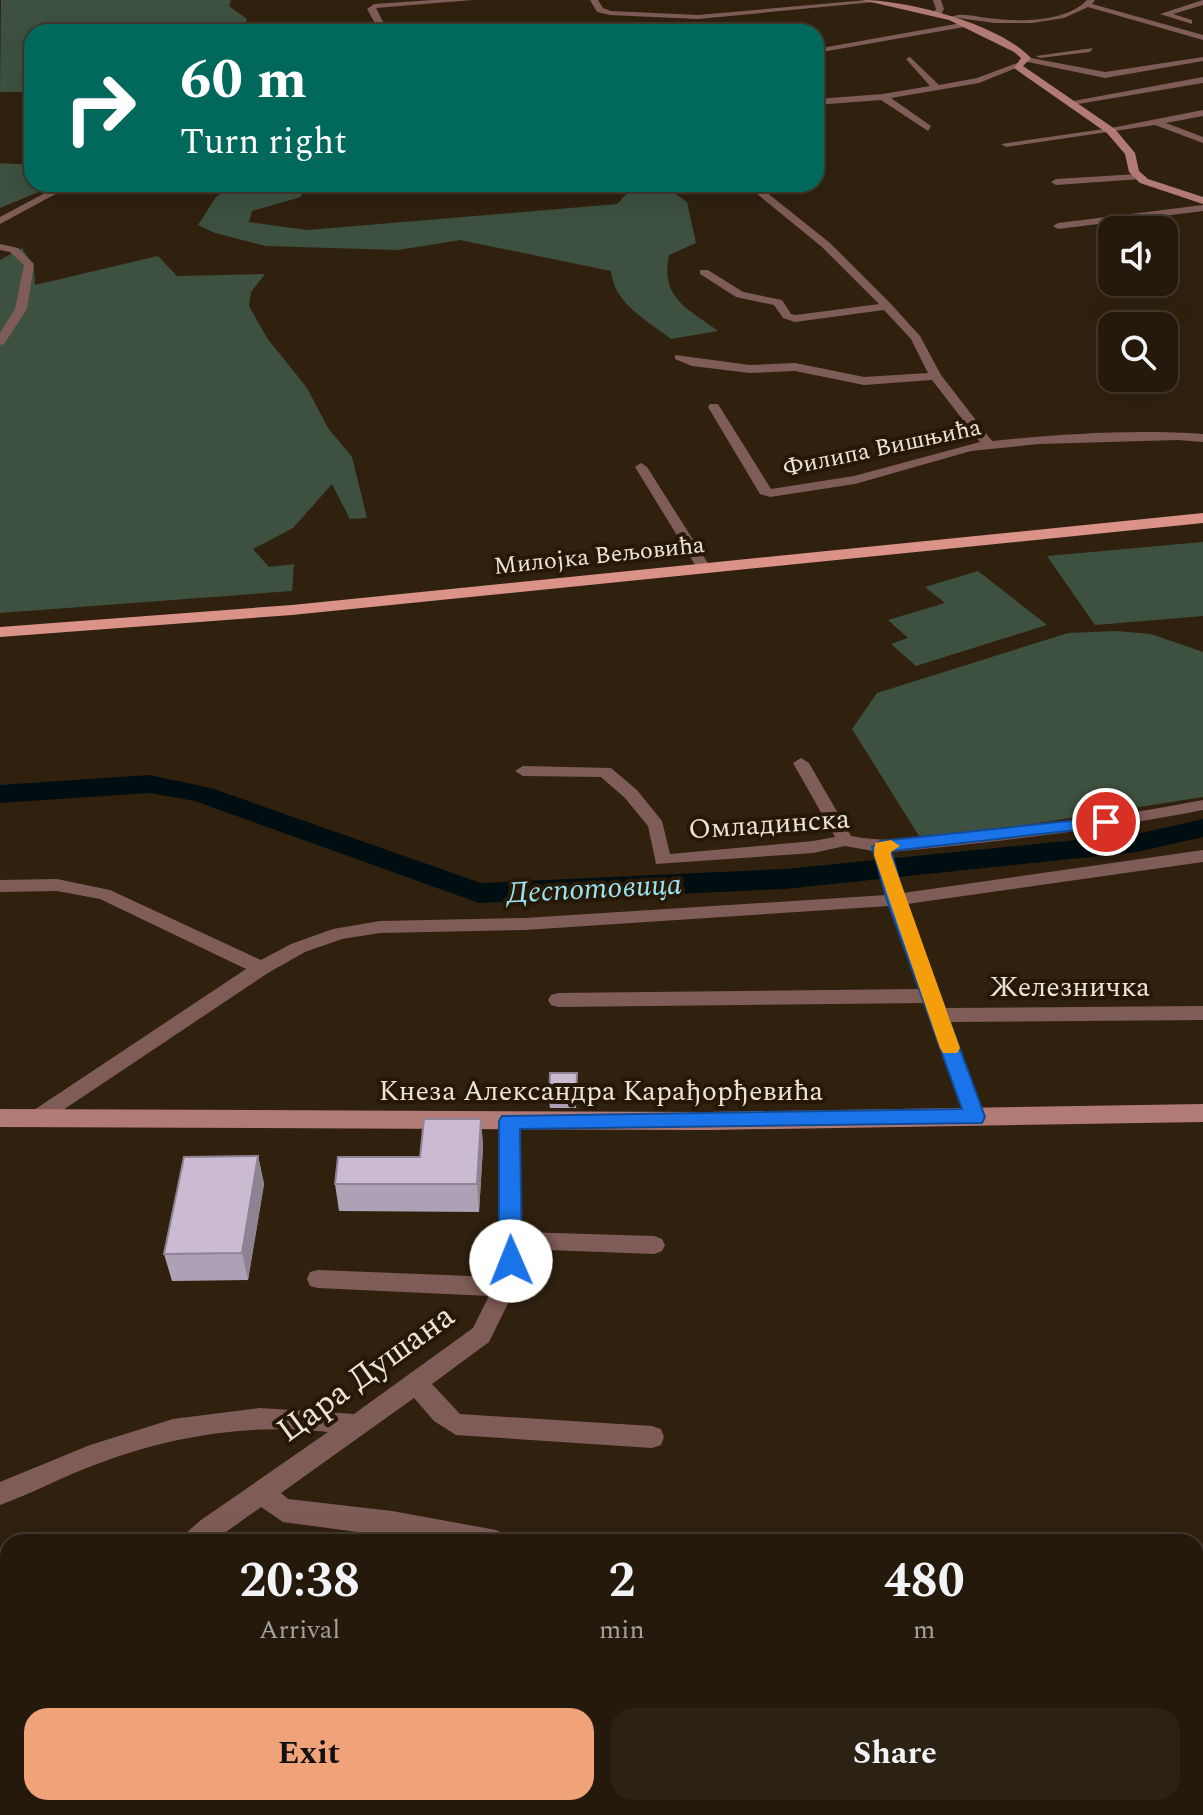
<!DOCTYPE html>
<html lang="en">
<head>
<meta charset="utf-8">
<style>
  body { margin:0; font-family:Spectral,serif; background:#2c2214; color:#f1f3f6; height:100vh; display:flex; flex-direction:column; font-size:30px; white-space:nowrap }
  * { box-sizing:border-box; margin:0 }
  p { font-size:26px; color:#a3a09d }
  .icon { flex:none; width:44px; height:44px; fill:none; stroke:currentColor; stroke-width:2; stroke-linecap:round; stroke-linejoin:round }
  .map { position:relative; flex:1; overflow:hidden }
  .details { position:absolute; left:0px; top:1534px; width:1204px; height:282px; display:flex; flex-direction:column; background:#24190b; border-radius:24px 24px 0 0; box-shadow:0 8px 32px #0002,0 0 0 2px #41382c }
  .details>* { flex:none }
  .hud { position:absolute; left:24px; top:24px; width:800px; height:168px; border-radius:24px; box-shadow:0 8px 32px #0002,0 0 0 2px #41382c; background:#00695c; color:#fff; overflow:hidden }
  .tools { position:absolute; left:1098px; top:216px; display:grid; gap:16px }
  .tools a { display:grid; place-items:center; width:80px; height:80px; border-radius:16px; background:#24190b; box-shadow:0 8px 32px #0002,0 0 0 2px #41382c; font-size:40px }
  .pin { position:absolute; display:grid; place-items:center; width:68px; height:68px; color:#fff; margin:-34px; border:4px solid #fff; border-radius:50%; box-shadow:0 2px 8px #0007 }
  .me { position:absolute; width:88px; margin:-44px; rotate:359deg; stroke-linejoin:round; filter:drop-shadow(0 0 6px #0008) }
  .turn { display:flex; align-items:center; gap:28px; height:168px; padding:0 24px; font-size:36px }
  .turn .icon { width:104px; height:104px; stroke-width:2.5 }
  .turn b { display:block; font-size:56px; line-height:68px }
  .eta { display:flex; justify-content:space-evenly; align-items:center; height:136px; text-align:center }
  .eta b { font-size:48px; font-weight:700; line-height:56px }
  .primary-button { display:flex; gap:16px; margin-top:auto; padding:16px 24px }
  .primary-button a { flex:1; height:92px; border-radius:24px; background:#f0a279; color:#111; font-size:32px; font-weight:700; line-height:92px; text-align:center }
  .primary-button a+a { background:#2c2214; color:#f1f3f6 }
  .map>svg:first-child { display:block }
  .green { fill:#3e5140 }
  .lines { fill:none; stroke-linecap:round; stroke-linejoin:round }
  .river { fill:#000e12; fill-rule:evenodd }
  .street { fill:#7f5c57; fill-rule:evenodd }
  .secondary { fill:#b27a74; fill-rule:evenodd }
  .primary { fill:#da9289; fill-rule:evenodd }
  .wall { fill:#aea1b5 }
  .shaded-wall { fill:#8d8393 }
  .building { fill:#cabbd2; stroke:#8d8393; stroke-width:2 }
  .route { fill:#1a73e8; stroke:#114b97; stroke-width:2 }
  .slow { fill:#f59e0b }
  .labels { text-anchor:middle; stroke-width:8; stroke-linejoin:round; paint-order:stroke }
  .far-street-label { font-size:24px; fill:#ede3d8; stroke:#261806 }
  .street-label { font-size:28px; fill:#ede3d8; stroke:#261806 }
  .water-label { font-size:30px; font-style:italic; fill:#9ae2f1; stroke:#261806 }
  .near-street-label { font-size:34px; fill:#ede3d8; stroke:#261806 }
</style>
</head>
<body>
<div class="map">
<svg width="1203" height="1815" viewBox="0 0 1203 1815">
  <rect width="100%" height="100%" fill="#30210f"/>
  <path class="green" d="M231,0L229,6L247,19L244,32H32V92H0L1,0Z
    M0,163L32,165V184H58L0,208Z
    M234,184H306L301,197L252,211L249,222L307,230L617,204L633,187L670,190L687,202L696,243L669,255C660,298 687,308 718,331L671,339C647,320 614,304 611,271L460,240L398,250L266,246L215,233L198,225L216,197Z
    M22,248L34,267L35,285L158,256L177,276L265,274L251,292L249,306L267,338L307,388L328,428L352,457L367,518L350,519L332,484L293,528L253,549L269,567L294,564L292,591L0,613V260Z
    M1203,542V616L1095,625L1047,556Z
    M978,571L1047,625L916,666L891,644L908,638L888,620L945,603L925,587Z
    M1116,631L1151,634L1203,652V797L969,834L919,836L852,729L877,693L1068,633Z"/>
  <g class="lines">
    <path class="river" d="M149,775L211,788L481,883L785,869L1137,834L1203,819V837L1137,852L785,889L479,903L195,801L149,793L0,803V785Z"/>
    <path class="street" d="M433,0H473L376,8L388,32H380L367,9L374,4Z
      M590,0H598L603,8L611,11L698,15L867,0L874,2L698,19L610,15L597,12Z
      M933,0H941L944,9L940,16L933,14L936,9Z
      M1087,0H1095L1092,4L1203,35V40L1088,7L1064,18L1032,23H994L951,17C962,12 976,17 988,18C1017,22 1065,23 1087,0Z
      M1203,0V5L1173,14L1192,20V24L1160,14Z
      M967,22L970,26L816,53V49Z
      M1093,48L1090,52L1040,58L1036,56Z
      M910,57L939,85L977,78L1017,63L1021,66L979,83L891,98L931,126L928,131L881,100L816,105V99L883,94L930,86L906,59Z
      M1026,57L1105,72L1203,57V61L1105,78L1023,61Z
      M1203,77V83L1072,105L1068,102Z
      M1203,110V116L1166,123L1203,137V143L1155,125L1006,147L1001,144L1111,128Z
      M1138,174L1141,175V179L1056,185L1051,182L1056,179Z
      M62,184H74L0,224V217Z
      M745,184H756L830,243L891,304L920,336L941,375L992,441C1061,434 1134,429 1203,434V442L1178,440L1039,444L971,451L855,484L770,497L760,494L708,407L710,404H718L771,489L854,476L980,442L932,380L864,385L795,371L750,373L692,366L675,359V355L750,365L795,363L864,377L928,373L911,339L884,310L795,322L783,318L774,305L736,297L700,274V270H708L743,292L782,300L791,314L796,315L879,304L822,247Z
      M1203,205V211L1058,229L1053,226L1058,223Z
      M0,244L18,248L34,264L27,309L4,344L0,345V333L15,309L24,265L10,252L0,250Z
      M641,463L647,467L711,568L709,571L704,572L697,568L635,467Z
      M801,758L809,763L851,836C892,844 925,837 967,833C1046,826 1125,815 1203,800V810C1100,830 996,842 891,852L903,893L1203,850V862L907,904L945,1008L1203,1006V1020L950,1022L985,1117L982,1122L975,1125L968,1122L965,1117L924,1003L558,1007L551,1005L548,1000L551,995L558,993L919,989L889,906L525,930L380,933L342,939L305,952L268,973L45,1122L38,1125L31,1122L28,1117L31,1112L246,969L100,899L57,891L0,892V880L57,879L110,890L261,960L291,944L333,929L380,921L525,918L886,895L873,851L845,846L813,853L656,864L648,826L625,798L601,777L523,776L515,771L523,766L611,768L637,790L662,821L670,854L813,841L835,837L793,763Z
      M509,1113L516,1116L519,1121L521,1232L654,1236L662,1239L665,1245L662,1251L654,1254L522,1249L516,1287L489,1342L432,1384L460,1414L652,1426L661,1429L664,1437L661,1445L652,1448L456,1435L434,1421L414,1398L281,1493L288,1499L392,1511L496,1530L505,1534L509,1542H432L283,1522L261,1507L212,1542H181L185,1534L201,1520L328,1432C249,1423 171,1436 97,1464C64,1476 33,1493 0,1505V1482L90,1445L173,1419L260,1408L354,1414L473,1328L489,1296L318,1288L310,1286L307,1279L310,1272L318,1270L496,1277L500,1261L499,1121L502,1116Z
      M8,1754V1783L0,1786V1757Z
      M402,1808H437L440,1815H405Z
      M678,1808H706V1815H678Z"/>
    <path class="secondary" d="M862,0C908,0 999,24 1031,58L1023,66L1115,129L1135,153L1139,171L1148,179L1203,197V204L1140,183L1129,172L1125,154L1107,133L1014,68L1021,58L1014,52L949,20Z
      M1203,1104V1122L708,1130L0,1127V1109L708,1112Z"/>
    <path class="primary" d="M1203,513V523L292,615L0,637V627L292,605Z"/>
  </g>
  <path class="wall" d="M577,1073L576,1108H550L549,1101Z
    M481,1119L483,1147L479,1212L339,1211L335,1184L420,1157Z
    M258,1156L264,1184L248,1280L172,1281L164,1254Z"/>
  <path class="shaded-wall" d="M481,1119L483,1147L479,1212L477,1184Z
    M258,1156L264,1184L248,1280L242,1253Z"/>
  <path class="building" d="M550,1073H577L576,1102L549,1101Z
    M424,1119H481L477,1184H335L338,1157H420Z
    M258,1156L242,1253L164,1254L184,1157Z"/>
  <path class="route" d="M1106,817L1112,818L1114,822L1112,826L891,851L905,900L985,1117L982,1123L520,1129L522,1261L518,1268L511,1270L503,1268L499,1261V1121L502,1116L962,1109L887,900L872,847L881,841Z"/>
  <path class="slow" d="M891,840L900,846L891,852V855L960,1048L957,1053H943L940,1048L874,855L875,843Z"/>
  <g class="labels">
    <g class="far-street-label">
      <text transform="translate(882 447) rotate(-12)" y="8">Филипа Вишњића</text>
      <text transform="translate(599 555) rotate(-6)" y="8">Милојка Вељовића</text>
    </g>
    <g class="street-label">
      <text transform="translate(769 823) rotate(-4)" y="10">Омладинска</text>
      <text x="1070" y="996">Железничка</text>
      <text x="601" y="1100">Кнеза Александра Карађорђевића</text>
    </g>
    <g class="water-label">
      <text transform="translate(594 888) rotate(-3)" y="10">Деспотовица</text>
    </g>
    <g class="near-street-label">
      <text transform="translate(365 1372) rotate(-36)" y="12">Цара Душана</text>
    </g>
  </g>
</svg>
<div class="tools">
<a><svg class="icon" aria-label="sound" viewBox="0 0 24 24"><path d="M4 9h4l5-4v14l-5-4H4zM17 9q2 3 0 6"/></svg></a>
<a><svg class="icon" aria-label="search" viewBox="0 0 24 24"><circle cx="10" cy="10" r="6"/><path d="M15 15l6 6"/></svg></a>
</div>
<div class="pin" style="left:1106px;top:822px;background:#d93025"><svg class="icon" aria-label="arrive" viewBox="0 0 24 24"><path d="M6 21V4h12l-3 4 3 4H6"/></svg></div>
<svg class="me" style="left:511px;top:1261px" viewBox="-20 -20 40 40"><circle r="19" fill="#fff"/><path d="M0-13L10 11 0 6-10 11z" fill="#1a73e8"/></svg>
<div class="hud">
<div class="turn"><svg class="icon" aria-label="right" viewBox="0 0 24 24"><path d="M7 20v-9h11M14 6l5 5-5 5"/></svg><div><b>60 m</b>Turn right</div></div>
</div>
<section class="details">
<div class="eta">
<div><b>20:38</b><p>Arrival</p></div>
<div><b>2</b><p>min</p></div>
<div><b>480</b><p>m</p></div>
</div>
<div class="primary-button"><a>Exit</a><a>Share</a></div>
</section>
</div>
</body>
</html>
